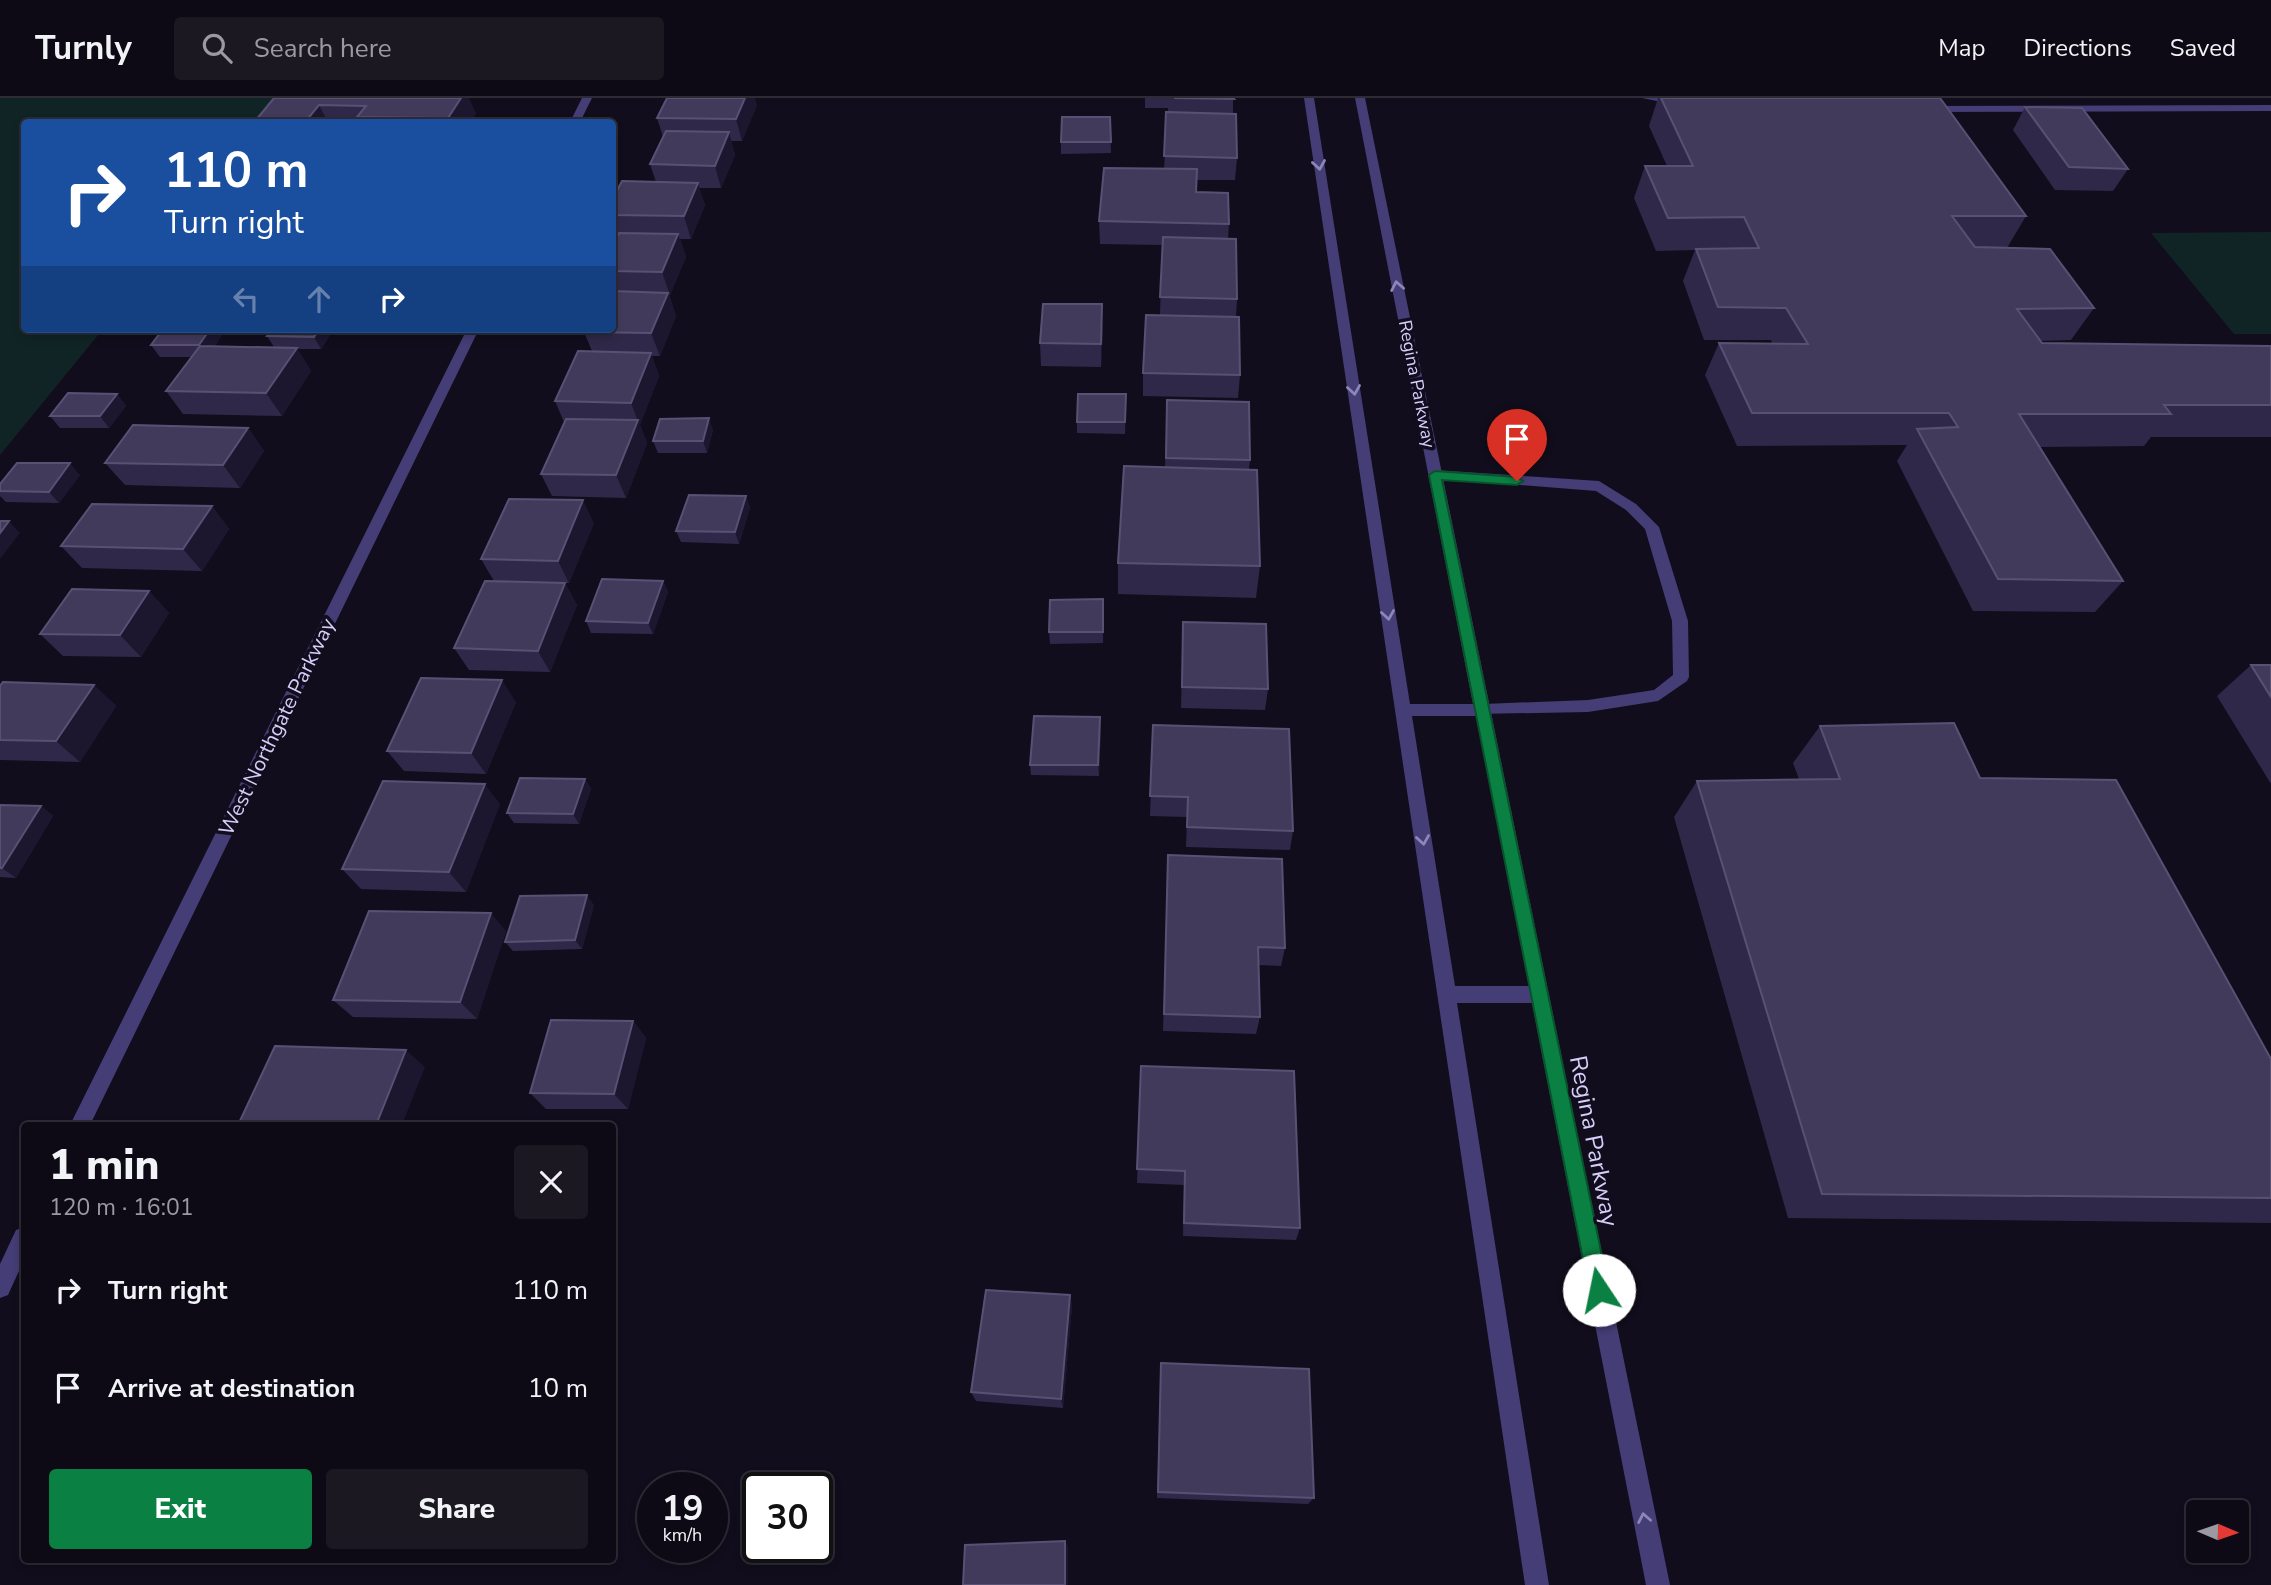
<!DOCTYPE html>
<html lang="en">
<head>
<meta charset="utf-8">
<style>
  body { margin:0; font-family:"Nunito Sans",sans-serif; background:#1b1822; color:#f1f3f6; height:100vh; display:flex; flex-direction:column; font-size:26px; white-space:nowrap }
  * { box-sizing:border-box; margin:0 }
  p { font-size:23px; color:#9a9aa0 }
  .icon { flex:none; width:38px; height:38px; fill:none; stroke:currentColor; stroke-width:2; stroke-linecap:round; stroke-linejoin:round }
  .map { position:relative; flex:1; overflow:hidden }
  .drawer { position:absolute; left:21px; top:1024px; width:595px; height:441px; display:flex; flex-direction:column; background:#0d0a15; border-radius:7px; box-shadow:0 4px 10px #0003,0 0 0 2px #2d2b34 }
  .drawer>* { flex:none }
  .top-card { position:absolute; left:21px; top:21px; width:595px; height:214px; border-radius:7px; box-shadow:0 4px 10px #0003,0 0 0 2px #2d2b34; background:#1a4fa0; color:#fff; overflow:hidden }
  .needle { width:46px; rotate:92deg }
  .tools { position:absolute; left:2186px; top:1402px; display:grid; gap:14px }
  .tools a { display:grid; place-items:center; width:63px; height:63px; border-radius:7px; background:#0d0a15; box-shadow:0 4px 10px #0003,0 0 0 2px #2d2b34; font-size:35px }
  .speed { position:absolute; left:637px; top:1374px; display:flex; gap:14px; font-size:35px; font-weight:700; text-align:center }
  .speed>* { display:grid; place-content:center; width:91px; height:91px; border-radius:50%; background:#0d0a15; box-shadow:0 4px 10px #0003,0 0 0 2px #2d2b34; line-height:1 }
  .speed small { font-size:18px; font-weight:400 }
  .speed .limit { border:4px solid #111; border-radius:10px; background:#fff; color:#111 }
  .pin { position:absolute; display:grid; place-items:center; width:60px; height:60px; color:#fff; margin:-72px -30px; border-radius:50% 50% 50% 0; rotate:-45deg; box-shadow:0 0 7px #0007 }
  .pin .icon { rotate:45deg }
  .me { position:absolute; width:77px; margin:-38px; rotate:349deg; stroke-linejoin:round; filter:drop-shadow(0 0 5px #0008) }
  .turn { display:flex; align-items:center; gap:24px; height:147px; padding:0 28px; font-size:32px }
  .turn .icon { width:91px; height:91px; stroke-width:2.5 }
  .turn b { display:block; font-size:49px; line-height:60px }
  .lanes { display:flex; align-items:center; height:66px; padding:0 28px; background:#0003; justify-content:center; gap:35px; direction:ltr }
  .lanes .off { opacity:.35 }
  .round { display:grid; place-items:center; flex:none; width:74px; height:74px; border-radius:7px; background:#1b1822 }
  .overview { display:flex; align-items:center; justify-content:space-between; height:119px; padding:0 28px }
  h1 { font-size:42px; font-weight:800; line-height:52px }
  .button { display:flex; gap:14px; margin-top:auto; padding:14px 28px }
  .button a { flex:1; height:80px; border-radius:7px; background:#0b8043; color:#fff; font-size:28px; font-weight:800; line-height:80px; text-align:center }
  .button a+a { background:#1b1822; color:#f1f3f6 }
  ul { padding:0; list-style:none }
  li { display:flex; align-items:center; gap:21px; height:98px; padding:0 28px }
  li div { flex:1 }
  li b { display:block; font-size:26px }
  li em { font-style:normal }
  header { display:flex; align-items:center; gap:42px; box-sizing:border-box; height:98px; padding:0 35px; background:#0d0a15; border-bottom:2px solid #2d2b34 }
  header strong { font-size:33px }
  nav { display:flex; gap:38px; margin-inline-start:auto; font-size:24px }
  .search { width:490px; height:63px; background:#1b1822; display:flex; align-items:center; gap:18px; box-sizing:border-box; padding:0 24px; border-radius:7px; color:#9a9aa0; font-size:26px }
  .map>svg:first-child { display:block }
  .green { fill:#112425 }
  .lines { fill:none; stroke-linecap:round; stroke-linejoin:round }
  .lane { fill:#443d76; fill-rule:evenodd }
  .street { fill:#443d76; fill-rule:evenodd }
  .wall { fill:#302848 }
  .shaded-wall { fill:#1c162f }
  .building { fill:#423a5b; stroke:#595174; stroke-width:2 }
  .oneway { stroke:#8d86b8 }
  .route { fill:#0b8043; stroke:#07532c; stroke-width:2 }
  .labels { text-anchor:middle; stroke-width:7; stroke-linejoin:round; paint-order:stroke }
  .far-street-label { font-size:18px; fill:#d6cefa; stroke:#110d1c }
  .street-label { font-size:21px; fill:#d6cefa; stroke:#110d1c }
  .near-street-label { font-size:24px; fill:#d6cefa; stroke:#110d1c }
</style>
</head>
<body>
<header>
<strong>Turnly</strong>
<div class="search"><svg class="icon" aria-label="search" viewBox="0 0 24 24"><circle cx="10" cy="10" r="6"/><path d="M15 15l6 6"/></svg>Search here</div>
<nav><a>Map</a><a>Directions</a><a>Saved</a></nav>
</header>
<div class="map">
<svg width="2271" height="1487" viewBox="0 0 2271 1487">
  <rect width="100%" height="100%" fill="#110d1c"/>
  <path class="green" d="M0,0H291L271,24H24V231H103L0,357Z
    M2271,134V236H2234L2151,135Z"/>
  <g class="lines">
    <path class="lane" d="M1642,0H1669L1687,5L1682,8Z
      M2271,7V13L1926,14L1921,11L1926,8Z
      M1435,372L1599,383L1636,406L1659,429L1688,523L1689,579L1687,583L1658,603L1588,614L1477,616L1475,612L1483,606L1588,602L1654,592L1673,577L1672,523L1645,431L1626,412L1596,393L1430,380L1428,377Z"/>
    <path class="street" d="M582,0H592L580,24H570Z
      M1304,0H1314L1410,606H1473L1355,0H1365L1670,1487H1646L1532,905H1457L1549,1487H1525ZM1412,618H1476L1529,888H1455Z
      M467,231H479L90,1027H70Z
      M24,1129V1162L8,1197L0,1200V1166L16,1132Z"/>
  </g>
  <path class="wall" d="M274,0L476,15L470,24H257L256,22Z
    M1145,0H1233V15L1237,60L1235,82H1197L1196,94L1229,126L1228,141L1237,201L1236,219L1240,277L1238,300L1143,298V275L1160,217L1162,147L1100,146L1099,123L1164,71L1168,10H1145Z
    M1658,0H1940L2026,118L2007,150L2094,210L2071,242L2040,243L2042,245L2271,248V339H2151L2144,348L2040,349L2123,483L2095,514L1973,513L1897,363L1907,347L1737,348L1705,277L1719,245H1772L1771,242H1704L1683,183L1695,152L1656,153L1634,100L1645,68H1667L1649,28Z
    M757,7L742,43H731L735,57L721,90H699L705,107L691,141H680L686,159L670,197H669L676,218L660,258H652L659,278L640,327L647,345L626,400L552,398L541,376L564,324L555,303L592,253L584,234L612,231V148L617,139H613L612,137V102L656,84L650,66L663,39L657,20Z
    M2025,9L2128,71L2113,93L2055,92L2013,32Z
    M1110,19L1111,55L1061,56V44Z
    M1103,229L1101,269L1041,268L1040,245Z
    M334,231L321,251H297L311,273L282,318L183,316L166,293L191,259H160L151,247L223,235L215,248L274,249L267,238Z
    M117,296L126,308L109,330H60L50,318Z
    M1126,296L1125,336L1077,335V324Z
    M1167,302L1250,362L1249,371L1260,468L1256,500L1118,496V465L1165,369Z
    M248,330L264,353L240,390L125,387L105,365Z
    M713,332L707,355H658L653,343Z
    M80,377L59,405L6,404L0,398V386Z
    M746,398L750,410L739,446L681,444L676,433Z
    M212,408L229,431L202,473L82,470L61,448Z
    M594,425L569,485H565L577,507L550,574L469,572L454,550L494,483L481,461Z
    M663,483L668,494L653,536L591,535L586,523Z
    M149,493L169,515L141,559L63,558L40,536Z
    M1103,501V545L1050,546L1049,534Z
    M1183,524L1268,591L1265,612L1181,610Z
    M2251,567H2271V686L2217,598Z
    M94,587L116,608L80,664L0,662V588Z
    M516,604L486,676L404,673L387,653Z
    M1153,627L1293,733L1290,752L1186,749L1187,719L1150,718Z
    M1820,628L1980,680L2271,961V1125L1788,1120L1674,719L1697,683L1799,681L1793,665Z
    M1101,630L1099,678L1031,677L1030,667Z
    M585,681L591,691L579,726L514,725L507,715Z
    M500,706L466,794L361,791L342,771Z
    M0,707L41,708L53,718L16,780L0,779Z
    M1168,757L1285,850L1281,868L1258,867L1260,919L1256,936L1163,933Z
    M594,807L582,851L513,853L505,844Z
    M506,833L477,921L353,919L333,902Z
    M633,923L646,940L628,1011H546L530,995Z
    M1141,968L1300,1130L1296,1142L1183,1138L1184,1087L1137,1085Z
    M1070,1197L1072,1208L1063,1310L976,1303L971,1294Z
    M1161,1265L1314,1400L1308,1406L1157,1400Z"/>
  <path class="shaded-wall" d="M461,0H469L476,15L470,24H450L448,20Z
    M745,0H755L757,7L742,43L736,21Z
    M319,7L328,24H307L306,23Z
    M729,34L735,57L721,90L715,68Z
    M698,85L705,107L691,141L684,118Z
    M678,136L686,159L670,197L662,174Z
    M668,195L676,218L660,258L651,235Z
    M1102,206L1103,229L1101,269V246Z
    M210,231H220L223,235L208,259L199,247Z
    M319,231H334L321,251L314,239Z
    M297,250L311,273L282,318L266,295Z
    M651,255L659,278L640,327L647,345L626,400L616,377L638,323L631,305Z
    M117,296L126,308L109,330L100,318Z
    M709,320L713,332L707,355L703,343Z
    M248,330L264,353L240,390L223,367Z
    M70,365L80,377L59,405L49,394Z
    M746,398L750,410L739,446L735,434Z
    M583,402L594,425L569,485L558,463Z
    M212,408L229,431L202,473L183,451Z
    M9,423L20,435L0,461V435Z
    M663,483L668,494L653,536L648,525Z
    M565,485L577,507L550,574L538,553Z
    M149,493L169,515L141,559L120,537Z
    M502,582L516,604L486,676L471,655Z
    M94,587L116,608L80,664L56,643Z
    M1100,619L1101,630L1099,678L1098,667Z
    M585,681L591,691L579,726L573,716Z
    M485,686L500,706L466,794L449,774Z
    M41,708L53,718L16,780L2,770Z
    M587,797L594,807L582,851L575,842Z
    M491,815L506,833L477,921L460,904Z
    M633,923L646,940L628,1011L614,996Z
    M406,952L425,969L402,1027H376Z
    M1070,1197L1072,1208L1063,1310L1061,1301Z
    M1065,1443L1068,1448V1487H1065Z"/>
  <path class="building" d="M274,0H461L448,20L357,19L366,8L319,7L306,23L256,22Z
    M667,0H745L736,21L657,20Z
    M1174,0H1233L1234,1Z
    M1661,0H1940L2026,118H1952L1975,149L2050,151L2094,210L2017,211L2042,245L2271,248V307H2164L2171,316H2019L2123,483L1998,481L1917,331L1958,329L1949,315H1752L1719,245L1808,246L1786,210L1718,209L1696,151L1759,150L1744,119L1668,120L1645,68H1693Z
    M2025,9L2082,10L2128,71L2069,69Z
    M1166,14L1236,16L1237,60L1164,58Z
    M1062,19H1110L1111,44H1061Z
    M666,33L729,34L715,68L650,66Z
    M1104,70L1197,71L1196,94L1228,95L1229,126L1099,123Z
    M622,83L698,85L684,118L612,117V102Z
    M619,135L678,136L662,174L612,173V148Z
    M1163,139L1236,141L1237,201L1160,199Z
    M612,193L668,195L651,235L584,234L585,231H612Z
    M1043,206H1102L1101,246L1040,245Z
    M1146,217L1239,219L1240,277L1143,275Z
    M163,231H210L199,247H151Z
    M272,231H319L314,239L267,238Z
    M200,248L297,250L266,295L166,293Z
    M578,253L651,255L631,305L555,303Z
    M68,295L117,296L100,318H50Z
    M1078,296H1126L1125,324H1077Z
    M1167,302L1249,304L1250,362L1166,360Z
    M709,320L703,343H653L660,321Z
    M566,321L638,322L616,377L541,376Z
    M133,327L248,330L223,367L105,365Z
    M17,365H70L49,394L0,393V386Z
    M1124,368L1257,372L1260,468L1118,465Z
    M689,397L746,398L735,434L676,433Z
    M509,401L583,402L558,463L481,461Z
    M92,406L212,408L183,451L61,448Z
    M0,423H9L0,435Z
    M602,481L663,483L648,525L586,523Z
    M485,483L565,485L538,553L454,550Z
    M72,491L149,493L120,537L40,536Z
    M1103,501V534H1049L1050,502Z
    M1183,524L1266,526L1268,591L1182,589Z
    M2251,567H2271V599Z
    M421,580L502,582L471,655L387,653Z
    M3,584L94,587L56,643L0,642V588Z
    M1034,618L1100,619L1098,667H1030Z
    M1954,625L1980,680L2116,682L2271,961V1100L1822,1096L1697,683L1840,681L1820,628Z
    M1153,627L1289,631L1293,733L1187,729L1188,699L1150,698Z
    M520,680L585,681L573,716L507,715Z
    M383,683L485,686L449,774L342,771Z
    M0,707L41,708L2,770H0Z
    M1168,757L1282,761L1285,850L1258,849L1260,919L1164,916Z
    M587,797L575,842L505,844L520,798Z
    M369,813L491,815L460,904L333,902Z
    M551,922L633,923L614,996L530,995Z
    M275,948L406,952L376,1027H238Z
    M1141,968L1294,973L1300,1130L1184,1125L1185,1073L1137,1071Z
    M986,1192L1070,1197L1061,1301L971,1294Z
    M1161,1265L1309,1271L1314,1400L1158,1394Z
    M1065,1443V1487H963L965,1447Z"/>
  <defs><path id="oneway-chevron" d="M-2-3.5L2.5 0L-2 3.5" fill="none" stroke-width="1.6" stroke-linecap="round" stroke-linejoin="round" transform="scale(1.75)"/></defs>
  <g class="oneway">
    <use href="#oneway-chevron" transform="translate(1319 67) rotate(81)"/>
    <use href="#oneway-chevron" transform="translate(1397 188) rotate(-101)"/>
    <use href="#oneway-chevron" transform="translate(1354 292) rotate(81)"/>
    <use href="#oneway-chevron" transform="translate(1388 517) rotate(81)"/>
    <use href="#oneway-chevron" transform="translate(1423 742) rotate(81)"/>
    <use href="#oneway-chevron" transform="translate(1644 1420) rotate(-101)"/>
  </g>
  <path class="route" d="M1435,373L1517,379L1523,383L1517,387L1442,382L1609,1192L1606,1199L1599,1202L1592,1199L1589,1192L1429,377Z"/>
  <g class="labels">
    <g class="far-street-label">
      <text transform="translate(1417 286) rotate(79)" y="6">Regina Parkway</text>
    </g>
    <g class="street-label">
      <text transform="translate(277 629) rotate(-64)" y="7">West Northgate Parkway</text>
    </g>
    <g class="near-street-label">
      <text transform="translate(1594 1043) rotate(79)" y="8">Regina Parkway</text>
    </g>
  </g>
</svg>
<div class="tools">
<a><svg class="needle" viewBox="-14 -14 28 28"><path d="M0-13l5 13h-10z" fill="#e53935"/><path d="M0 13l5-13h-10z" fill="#9a9aa0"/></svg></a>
</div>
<div class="speed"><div>19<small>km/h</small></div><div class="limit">30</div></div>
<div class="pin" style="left:1517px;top:383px;background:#d93025"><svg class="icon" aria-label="arrive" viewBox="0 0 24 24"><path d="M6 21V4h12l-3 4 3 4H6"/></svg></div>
<svg class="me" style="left:1599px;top:1192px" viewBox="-20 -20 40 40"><circle r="19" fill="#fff"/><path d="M0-13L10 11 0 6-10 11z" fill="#0b8043"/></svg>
<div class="top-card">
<div class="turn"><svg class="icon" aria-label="right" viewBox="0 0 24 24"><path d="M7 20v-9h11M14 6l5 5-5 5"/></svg><div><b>110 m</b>Turn right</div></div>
<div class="lanes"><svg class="icon off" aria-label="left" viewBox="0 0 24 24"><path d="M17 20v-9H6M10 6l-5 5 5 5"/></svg><svg class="icon off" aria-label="ahead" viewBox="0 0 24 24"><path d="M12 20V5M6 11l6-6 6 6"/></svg><svg class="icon" aria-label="right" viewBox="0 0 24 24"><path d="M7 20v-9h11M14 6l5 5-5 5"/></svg></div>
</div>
<section class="drawer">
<div class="overview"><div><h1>1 min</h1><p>120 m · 16:01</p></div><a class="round"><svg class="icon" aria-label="close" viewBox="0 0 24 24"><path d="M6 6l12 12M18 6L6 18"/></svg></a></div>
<ul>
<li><svg class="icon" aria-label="right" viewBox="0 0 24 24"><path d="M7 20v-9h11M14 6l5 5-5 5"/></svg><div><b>Turn right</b></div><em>110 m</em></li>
<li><svg class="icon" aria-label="arrive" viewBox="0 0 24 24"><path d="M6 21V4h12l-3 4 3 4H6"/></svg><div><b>Arrive at destination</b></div><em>10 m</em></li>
</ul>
<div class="button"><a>Exit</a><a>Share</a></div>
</section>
</div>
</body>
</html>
